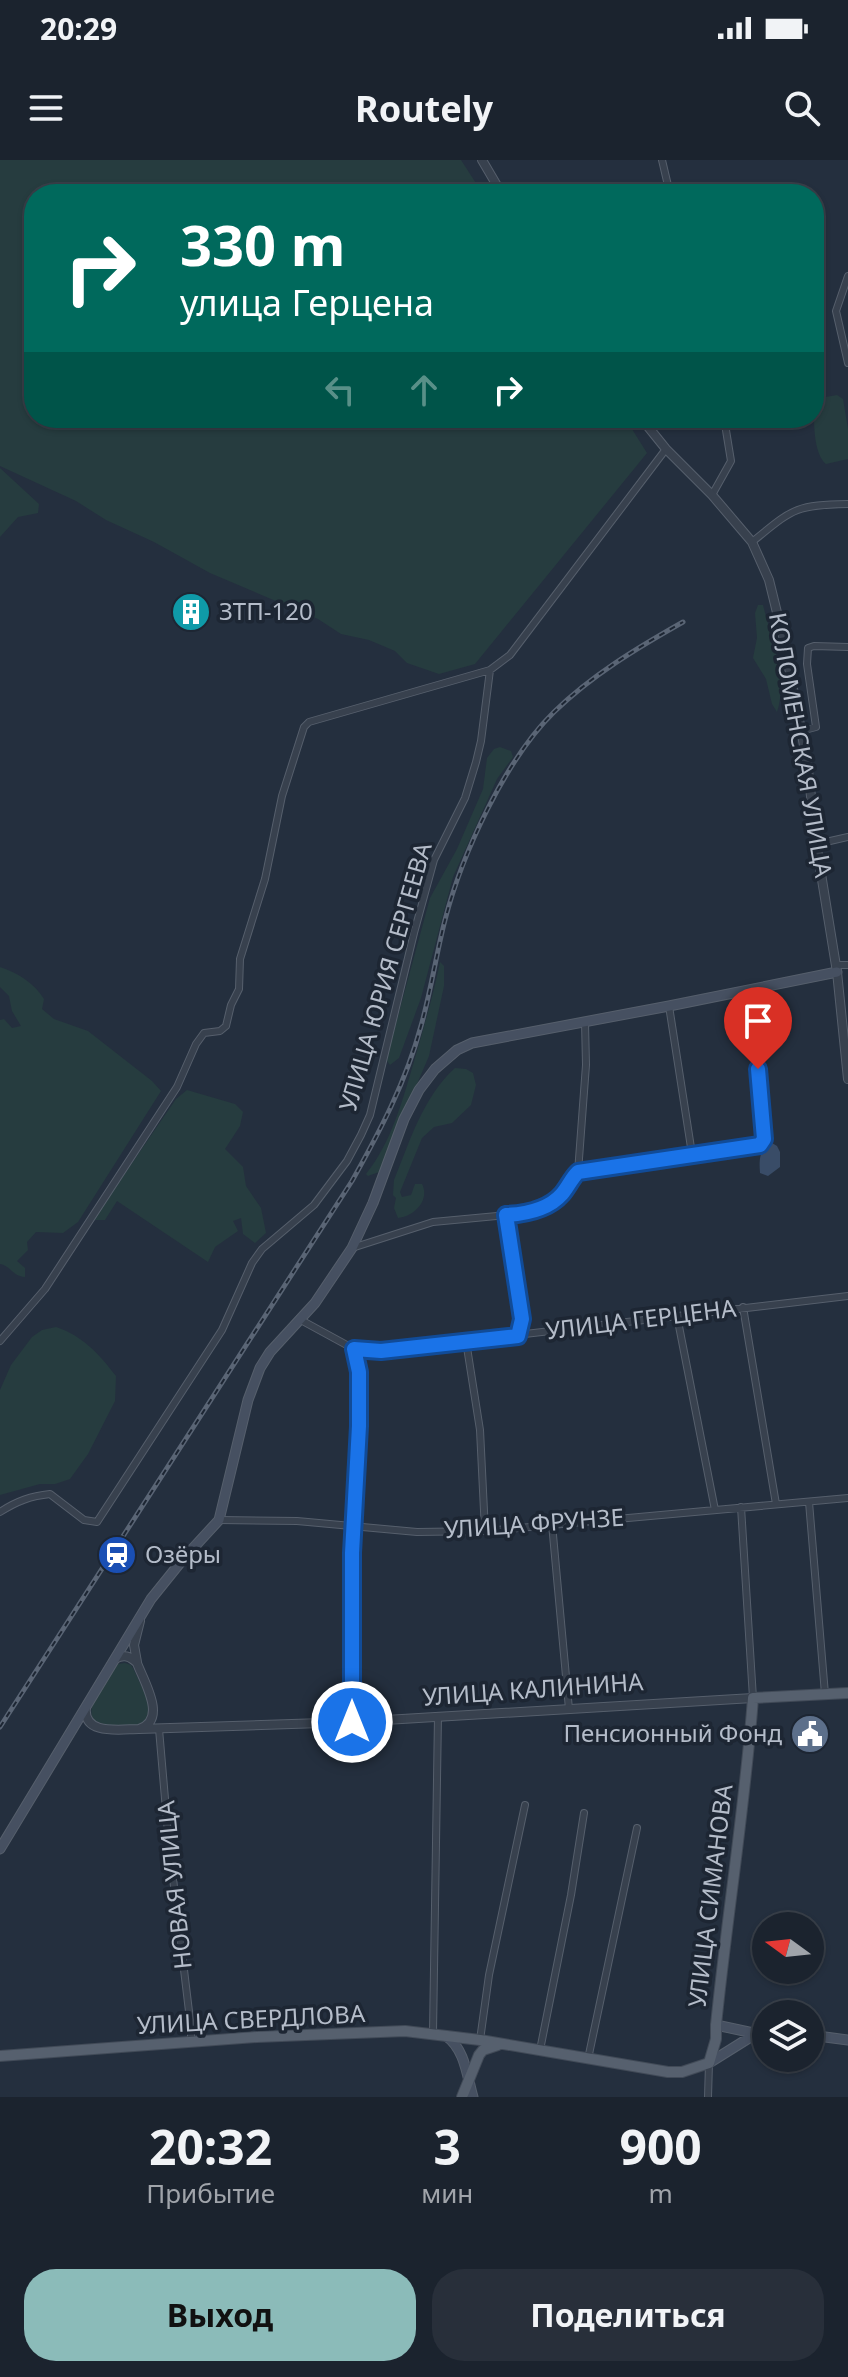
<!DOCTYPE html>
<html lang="ru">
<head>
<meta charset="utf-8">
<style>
  body { margin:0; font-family:"Noto Sans",sans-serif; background:#282f3a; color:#f1f3f6; height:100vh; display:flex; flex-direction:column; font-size:30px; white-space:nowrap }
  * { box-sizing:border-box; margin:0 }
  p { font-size:26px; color:#a0a4aa }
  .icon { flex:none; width:44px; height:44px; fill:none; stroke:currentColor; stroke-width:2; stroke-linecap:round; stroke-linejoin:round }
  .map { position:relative; height:1937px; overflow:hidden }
  .panel { display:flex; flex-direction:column; background:#1b232e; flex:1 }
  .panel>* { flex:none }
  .top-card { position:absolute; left:24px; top:24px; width:800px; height:244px; border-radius:32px; box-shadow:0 2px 6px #0004,0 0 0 2px #39404a; background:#00695c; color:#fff; overflow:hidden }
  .needle { width:52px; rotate:285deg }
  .fabs { position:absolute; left:752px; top:1752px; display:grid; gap:16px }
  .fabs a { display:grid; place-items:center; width:72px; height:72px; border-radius:50%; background:#1b232e; box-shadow:0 2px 6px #0004,0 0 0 2px #39404a; font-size:40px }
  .pin { position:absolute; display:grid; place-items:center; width:68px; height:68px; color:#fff; margin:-82px -34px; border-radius:50% 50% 50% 0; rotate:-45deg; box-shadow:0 0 8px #0007 }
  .pin .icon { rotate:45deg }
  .me { position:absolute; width:88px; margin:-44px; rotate:0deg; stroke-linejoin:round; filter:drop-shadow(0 0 6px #0008) }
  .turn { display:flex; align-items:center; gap:28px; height:168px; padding:0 24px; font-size:36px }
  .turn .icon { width:104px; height:104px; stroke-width:2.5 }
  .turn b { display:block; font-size:56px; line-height:68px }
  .lanes { display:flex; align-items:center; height:76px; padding:0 24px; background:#0003; justify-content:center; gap:40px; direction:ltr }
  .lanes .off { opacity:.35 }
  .eta { display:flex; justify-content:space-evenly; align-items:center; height:136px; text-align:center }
  .eta b { font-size:48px; font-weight:700; line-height:56px }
  .action { display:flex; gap:16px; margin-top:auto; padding:16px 24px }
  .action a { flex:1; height:92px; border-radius:32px; background:#8bbbb9; color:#111; font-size:32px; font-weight:700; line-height:92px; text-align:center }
  .action a+a { background:#282f3a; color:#f1f3f6 }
  .status { display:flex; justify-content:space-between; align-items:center; height:56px; padding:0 40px; background:#1b232e; direction:ltr }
  .status svg { height:22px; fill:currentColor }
  header { display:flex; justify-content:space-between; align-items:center; height:104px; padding:0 24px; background:#1b232e; font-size:36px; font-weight:700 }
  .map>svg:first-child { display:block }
  .green { fill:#263c3f }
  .water { fill:#394c67 }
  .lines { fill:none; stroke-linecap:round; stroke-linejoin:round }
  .minor-casing { stroke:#565f6c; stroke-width:8 }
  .tertiary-casing { stroke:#565f6c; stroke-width:10 }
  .secondary-casing { stroke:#565f6c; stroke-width:11 }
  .primary-casing { stroke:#414a57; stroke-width:12 }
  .minor { stroke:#38414e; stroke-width:6 }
  .tertiary { stroke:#38414e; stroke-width:8 }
  .secondary { stroke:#465061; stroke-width:9 }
  .primary { stroke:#56606e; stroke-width:10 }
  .rail-casing { stroke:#5a6575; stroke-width:5 }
  .rail { stroke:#1d2633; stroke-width:2; stroke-dasharray:6; stroke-linecap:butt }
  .route-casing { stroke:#114b97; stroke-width:20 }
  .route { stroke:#1a73e8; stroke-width:14 }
  .labels { text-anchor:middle; stroke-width:7; stroke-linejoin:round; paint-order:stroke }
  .poi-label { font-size:24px; fill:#b4bcc9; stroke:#1d2633; text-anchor:start }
  .street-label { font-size:24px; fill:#b4bcc9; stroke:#1d2633 }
</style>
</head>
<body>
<div class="status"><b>20:29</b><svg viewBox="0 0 49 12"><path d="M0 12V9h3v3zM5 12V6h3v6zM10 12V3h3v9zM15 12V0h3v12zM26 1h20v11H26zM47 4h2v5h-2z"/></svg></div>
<header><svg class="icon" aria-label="menu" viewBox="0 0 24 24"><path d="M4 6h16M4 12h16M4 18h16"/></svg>Routely<svg class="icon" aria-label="search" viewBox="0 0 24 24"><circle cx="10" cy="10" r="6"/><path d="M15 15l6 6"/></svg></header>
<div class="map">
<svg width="848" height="1937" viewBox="0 0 848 1937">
  <rect width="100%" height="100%" fill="#242f3e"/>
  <path class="green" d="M0,0H461L483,34H34V258H625L647,293L475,504L439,514L407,503L395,491L369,480L341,474L318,459L210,413L154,382L106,360L76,341L0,306Z
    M837,235L843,239L848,269V299L826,304C812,292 814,256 814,239Z
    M0,308L39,344L38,353L18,357L0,377Z
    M758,445H763C771,478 788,519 777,552L772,544L766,519L753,498L757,478L755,453Z
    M500,587L511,591L513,597L497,619L453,717L421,838L399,898L390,905L387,901L388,893L430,738L457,689L483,629L487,598L494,589Z
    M440,802L444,806V826L429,896L379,1012L368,1016L366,1014C391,983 402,942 413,905C423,870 433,837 440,802Z
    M0,807C18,813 34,823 44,839L42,849L54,859L88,871L152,921L161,931L78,1062L63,1073L36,1072L27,1082L28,1090L17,1101L25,1108V1117C12,1116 11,1106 0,1104V860L4,859L12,868L21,866L12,851L9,836L0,827Z
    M455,908L466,909L473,913L476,925L471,945L452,963L434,967L422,978L400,1032L402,1037L411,1035L415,1024H422C430,1040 415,1056 398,1058L394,1048L396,1038L393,1035L394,1020C410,981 423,937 455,908Z
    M187,930L235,944L243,952L240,966L225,989L243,1007L246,1026L261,1048L266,1073L255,1083L243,1074L241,1058L233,1061L238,1071L215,1087L208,1102L117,1041L105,1060H93L176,939Z
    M56,1167C83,1176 99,1194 116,1216L115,1241L88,1294L70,1319L55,1324H40L0,1335V1230L11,1205L32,1177L42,1170Z
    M125,1503L131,1505L134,1510C139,1522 149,1538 150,1551C151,1573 102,1569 92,1558C88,1541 107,1516 118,1504Z"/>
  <path class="water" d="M772,983L777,986L780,992V1007L768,1016L760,1013C759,1001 759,987 772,983Z"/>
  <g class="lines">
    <g class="minor-casing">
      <path id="minor" d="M662,0L670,34
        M848,116L836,151L848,203
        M712,335L731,301L724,258
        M752,382C793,349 794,345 848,344
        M801,571L816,567L807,504L808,488L814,486L848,487
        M817,684L848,677
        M836,805H848
        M669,846L692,994
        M578,1012L586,905L585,862
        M506,1055L522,1159L518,1176
        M352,1088L433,1062L519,1054L540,1048L561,1035L578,1012L760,985L764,979L763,962L749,830
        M743,1147L776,1344
        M677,1156L715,1350
        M299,1159L354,1189L381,1191L848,1136
        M0,1181L45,1129L177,927L196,884L204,873L220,871L226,866L231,845L239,829L240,799L265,719L282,636L304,567L309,562L490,510L510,495L666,289
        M466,1181L480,1270L485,1371
        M809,1342L825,1534
        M741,1347L753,1538
        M0,1352C17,1341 31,1336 50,1334L84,1360L97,1362L222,1170L252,1103L262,1089L314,1045L347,1001L361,975L370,955L414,773L434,700L465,638L476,602L481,581L490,510
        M219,1360L297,1361L417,1372L485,1371L848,1338
        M552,1364L569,1549
        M352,1562V1393L359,1266V1212L354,1189
        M159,1569L169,1685L191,1868V1882
        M433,1873L438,1556
        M480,1880L489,1815L525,1645
        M540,1890L571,1735L584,1653
        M588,1899L637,1668
        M708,1937L709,1903"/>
    </g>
    <g class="tertiary-casing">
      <path id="tertiary" d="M482,0L502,34
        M641,258L666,289L712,335L752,382L769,420L783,477L807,601L817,689L837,812L848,919
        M137,1502L134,1485L140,1461
        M86,1547C82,1576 121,1569 139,1569C168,1560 144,1522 137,1503C130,1496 124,1494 115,1499
        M139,1569L352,1562L753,1538"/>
    </g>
    <g class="secondary-casing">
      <path id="secondary" d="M0,1689L151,1439L184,1398L219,1360L248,1240L260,1208L270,1192L315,1143L352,1088L373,1043L404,959L419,930L435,909L457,890L472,883L669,846L837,812
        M716,1865L758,1874
        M810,1875L848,1880
        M446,1876C465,1889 467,1916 473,1937
        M709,1903L749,1878L766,1871"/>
    </g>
    <g class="primary-casing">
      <path id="primary" d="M0,1896L257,1877L405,1871L480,1880L668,1912H682L709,1903L716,1879V1865C727,1756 745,1647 753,1538L848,1533
        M462,1937L479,1895L483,1890L498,1885"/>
    </g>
    <use href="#minor" class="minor"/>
    <use href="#tertiary" class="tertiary"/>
    <use href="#secondary" class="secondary"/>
    <use href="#primary" class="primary"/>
    <g class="rail-casing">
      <path id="rail" d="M0,1567L352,1021C380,971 406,922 421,866C431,831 436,795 445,760C462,694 505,600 554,552C592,515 637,488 683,462"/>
    </g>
    <use href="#rail" class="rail"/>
  </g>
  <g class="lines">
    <g class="route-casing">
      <path id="route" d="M352,1562V1393L359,1266V1212L354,1189L381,1191L518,1176L522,1159L506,1055C525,1054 549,1049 562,1034C568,1027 571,1019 578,1012L760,985L764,979L758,909"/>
    </g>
    <use href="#route" class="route"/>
  </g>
  <defs>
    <g id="building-disc" transform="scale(2)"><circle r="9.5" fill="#0f9aa8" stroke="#1d2633"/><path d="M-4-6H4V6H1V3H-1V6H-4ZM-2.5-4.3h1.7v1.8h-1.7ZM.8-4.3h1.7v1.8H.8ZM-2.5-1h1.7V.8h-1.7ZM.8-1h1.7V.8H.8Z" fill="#fff"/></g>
    <g id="station-disc" transform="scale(2)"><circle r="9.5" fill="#1a4fb4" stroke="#1d2633"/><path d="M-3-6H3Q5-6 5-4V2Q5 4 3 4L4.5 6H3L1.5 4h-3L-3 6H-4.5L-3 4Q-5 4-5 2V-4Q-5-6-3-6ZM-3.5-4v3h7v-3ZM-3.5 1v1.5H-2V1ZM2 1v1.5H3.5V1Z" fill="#fff"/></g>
    <g id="civic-disc" transform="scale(2)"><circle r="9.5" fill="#5c6f8a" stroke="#1d2633"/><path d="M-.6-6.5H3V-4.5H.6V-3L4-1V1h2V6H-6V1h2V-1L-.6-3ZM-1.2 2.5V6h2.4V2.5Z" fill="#fff"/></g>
  </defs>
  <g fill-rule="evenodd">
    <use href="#building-disc" x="191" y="452"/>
    <use href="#station-disc" x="117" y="1395"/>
    <use href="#civic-disc" x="810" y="1574"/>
  </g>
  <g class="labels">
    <g class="poi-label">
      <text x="219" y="460">ЗТП-120</text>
      <text x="145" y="1403">Озёры</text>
      <text x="782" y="1582" text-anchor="end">Пенсионный Фонд</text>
    </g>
    <g class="street-label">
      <text transform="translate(800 585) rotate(80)" y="8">КОЛОМЕНСКАЯ УЛИЦА</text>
      <text transform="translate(386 817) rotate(-74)" y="8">УЛИЦА ЮРИЯ СЕРГЕЕВА</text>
      <text transform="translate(641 1160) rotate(-7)" y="8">УЛИЦА ГЕРЦЕНА</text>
      <text transform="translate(534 1364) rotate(-4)" y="8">УЛИЦА ФРУНЗЕ</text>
      <text transform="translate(533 1530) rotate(-4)" y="8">УЛИЦА КАЛИНИНА</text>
      <text transform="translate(175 1725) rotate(-96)" y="8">НОВАЯ УЛИЦА</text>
      <text transform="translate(711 1736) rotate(-83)" y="8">УЛИЦА СИМАНОВА</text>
      <text transform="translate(251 1860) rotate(-3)" y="8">УЛИЦА СВЕРДЛОВА</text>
    </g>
  </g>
</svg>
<div class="fabs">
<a><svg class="needle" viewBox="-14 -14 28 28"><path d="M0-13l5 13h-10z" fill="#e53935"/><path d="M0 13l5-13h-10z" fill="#a0a4aa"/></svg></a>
<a><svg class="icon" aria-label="layers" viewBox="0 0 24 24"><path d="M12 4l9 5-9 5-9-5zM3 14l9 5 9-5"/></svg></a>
</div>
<div class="pin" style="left:758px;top:909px;background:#d93025"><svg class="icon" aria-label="arrive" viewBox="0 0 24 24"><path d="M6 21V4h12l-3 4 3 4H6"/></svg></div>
<svg class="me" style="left:352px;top:1562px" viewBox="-20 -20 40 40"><circle r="17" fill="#1a73e8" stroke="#fff" stroke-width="3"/><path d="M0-11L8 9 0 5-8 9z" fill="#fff"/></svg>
<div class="top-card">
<div class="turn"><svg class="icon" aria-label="right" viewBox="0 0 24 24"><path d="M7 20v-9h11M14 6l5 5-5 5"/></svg><div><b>330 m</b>улица Герцена</div></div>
<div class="lanes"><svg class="icon off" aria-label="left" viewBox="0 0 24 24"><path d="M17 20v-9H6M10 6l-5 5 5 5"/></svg><svg class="icon off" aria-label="ahead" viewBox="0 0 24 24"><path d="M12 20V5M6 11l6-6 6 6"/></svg><svg class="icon" aria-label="right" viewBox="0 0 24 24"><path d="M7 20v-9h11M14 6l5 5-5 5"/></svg></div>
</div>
</div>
<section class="panel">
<div class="eta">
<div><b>20:32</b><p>Прибытие</p></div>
<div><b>3</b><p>мин</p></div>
<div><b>900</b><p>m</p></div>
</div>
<div class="action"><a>Выход</a><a>Поделиться</a></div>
</section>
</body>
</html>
